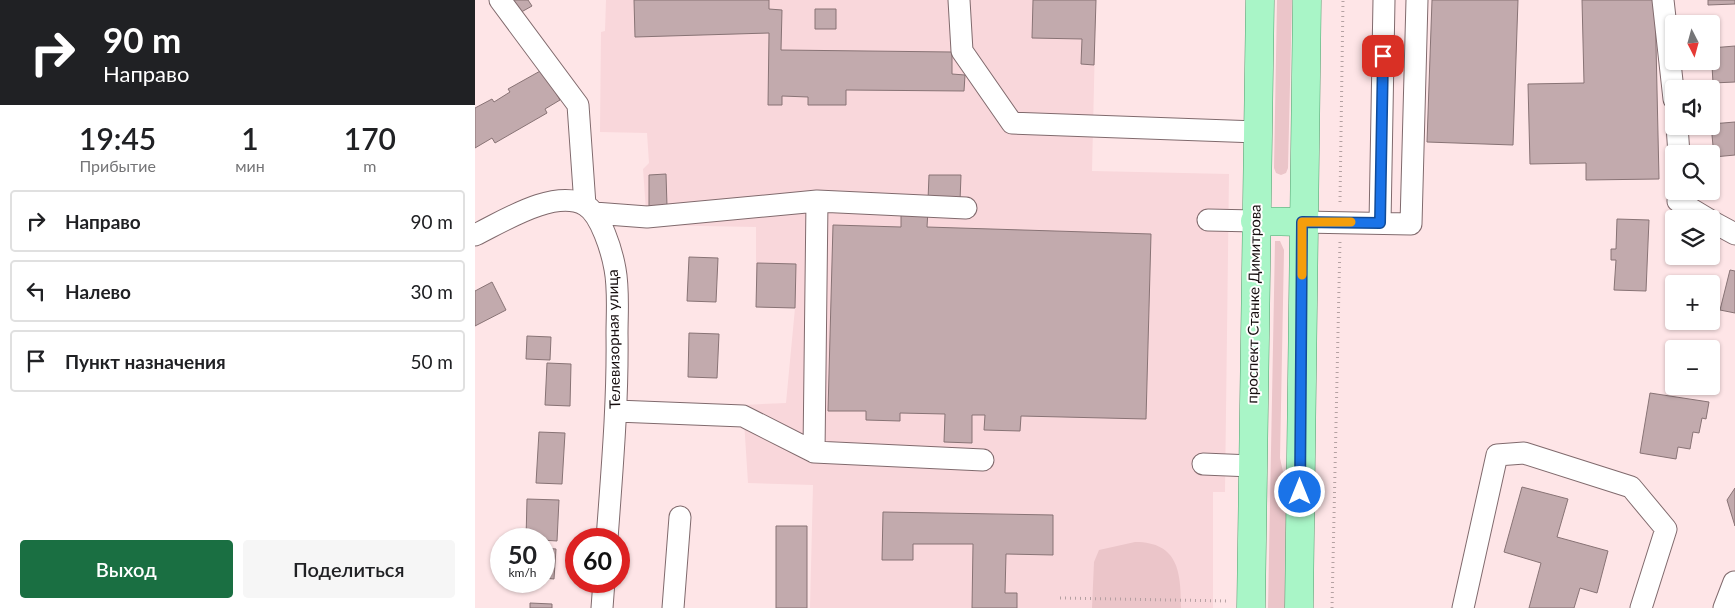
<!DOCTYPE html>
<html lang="ru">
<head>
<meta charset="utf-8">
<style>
  body { margin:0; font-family:Lato,sans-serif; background:#f6f6f6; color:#202124; height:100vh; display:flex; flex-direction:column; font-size:19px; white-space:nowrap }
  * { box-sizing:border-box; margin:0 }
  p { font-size:16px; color:#757577 }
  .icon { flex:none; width:28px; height:28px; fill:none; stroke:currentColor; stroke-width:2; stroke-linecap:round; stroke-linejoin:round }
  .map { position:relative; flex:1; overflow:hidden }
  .panel { display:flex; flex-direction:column; background:#fff; width:475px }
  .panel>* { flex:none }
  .banner { background:#202124; color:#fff; overflow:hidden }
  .needle { width:32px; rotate:174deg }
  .controls { position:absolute; left:1190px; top:15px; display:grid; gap:10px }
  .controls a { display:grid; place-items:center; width:55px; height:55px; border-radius:5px; background:#fff; box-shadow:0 1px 4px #0004; font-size:25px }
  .speed { position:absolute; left:15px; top:528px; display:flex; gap:10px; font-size:25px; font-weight:700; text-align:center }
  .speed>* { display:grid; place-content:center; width:65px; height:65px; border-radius:50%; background:#fff; box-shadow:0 1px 4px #0004; line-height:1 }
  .speed small { font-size:12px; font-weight:400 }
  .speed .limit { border:8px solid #d22; background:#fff; color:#111 }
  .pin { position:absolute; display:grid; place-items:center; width:42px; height:42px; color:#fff; margin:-21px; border-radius:10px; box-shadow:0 2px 8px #0006 }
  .me { position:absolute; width:55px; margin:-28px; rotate:0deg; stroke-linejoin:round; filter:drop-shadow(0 0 4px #0008) }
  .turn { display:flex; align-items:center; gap:18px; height:105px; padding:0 20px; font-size:22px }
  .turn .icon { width:65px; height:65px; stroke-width:2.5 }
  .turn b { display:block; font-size:35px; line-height:42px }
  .eta { display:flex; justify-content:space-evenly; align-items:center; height:85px; text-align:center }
  .eta b { font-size:30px; font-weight:600; line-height:35px }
  .cta { display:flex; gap:10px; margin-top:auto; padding:10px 20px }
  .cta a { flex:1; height:58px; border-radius:5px; background:#1a6f42; color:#fff; font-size:20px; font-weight:600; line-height:58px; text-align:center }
  .cta a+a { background:#f6f6f6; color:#202124 }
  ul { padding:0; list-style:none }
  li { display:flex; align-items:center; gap:15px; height:62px; margin:0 10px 8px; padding:0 10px; border:2px solid #e0e0e0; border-radius:5px }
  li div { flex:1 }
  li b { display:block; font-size:19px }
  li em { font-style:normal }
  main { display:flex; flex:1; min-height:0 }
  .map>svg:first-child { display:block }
  .built { fill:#f9d7db }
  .green { fill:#ebc5c9 }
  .building { fill:#c2aaad; stroke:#887375 }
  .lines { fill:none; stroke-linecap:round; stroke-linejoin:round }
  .minor-casing { stroke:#806a6d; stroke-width:23 }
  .major-casing { stroke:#509f6e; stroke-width:29 }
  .path { stroke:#b4a1a2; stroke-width:3; stroke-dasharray:1 4; stroke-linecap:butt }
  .minor { stroke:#fff; stroke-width:21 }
  .major { stroke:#a9f5c7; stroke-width:28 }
  .route-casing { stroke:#114b97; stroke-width:12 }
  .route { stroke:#1a73e8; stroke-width:9 }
  .slow { stroke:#f59e0b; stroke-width:9 }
  .labels { text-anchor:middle; stroke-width:4; stroke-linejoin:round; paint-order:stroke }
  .street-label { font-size:15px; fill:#150d0e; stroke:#fff }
</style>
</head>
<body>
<main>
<section class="panel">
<div class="banner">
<div class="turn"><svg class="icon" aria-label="right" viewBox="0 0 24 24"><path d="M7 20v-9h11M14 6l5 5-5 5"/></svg><div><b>90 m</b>Направо</div></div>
</div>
<div class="eta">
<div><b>19:45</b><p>Прибытие</p></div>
<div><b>1</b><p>мин</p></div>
<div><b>170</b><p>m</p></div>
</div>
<ul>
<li><svg class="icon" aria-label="right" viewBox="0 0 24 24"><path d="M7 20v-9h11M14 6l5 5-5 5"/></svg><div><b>Направо</b></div><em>90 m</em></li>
<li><svg class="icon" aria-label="left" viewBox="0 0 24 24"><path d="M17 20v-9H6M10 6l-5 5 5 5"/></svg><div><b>Налево</b></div><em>30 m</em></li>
<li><svg class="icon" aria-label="arrive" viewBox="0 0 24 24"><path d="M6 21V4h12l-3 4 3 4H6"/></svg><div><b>Пункт назначения</b></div><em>50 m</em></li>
</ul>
<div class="cta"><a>Выход</a><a>Поделиться</a></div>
</section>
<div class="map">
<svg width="1260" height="608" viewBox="0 0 1260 608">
  <rect width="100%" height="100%" fill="#fee5e7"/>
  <path class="built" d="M131,0H621L617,171L754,174L750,492H738V608H335L338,485L273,483L268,405L311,403L320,308L281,307V227L172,225L168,169L174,163L172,133L125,132L126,32L130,31Z"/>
  <path class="green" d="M802,0H817L813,168L811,173L806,175L801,173L799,168Z
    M800,241H805L809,250L805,458L813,495L811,608H793Z
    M660,542C704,542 706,573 706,608H617L619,562L624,550Z"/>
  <path class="building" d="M32,0H53L57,6L41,15Z
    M159,0H294V9L307,10L306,50L477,52V74L490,75L489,91L371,90V105H333V97L307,96V105H293L294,33L160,37Z
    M558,0H621L619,65L606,64L607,39L557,38Z
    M957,0H1043L1038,145L952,142Z
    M1107,0H1180L1184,179L1111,180V163L1055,164L1053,84L1109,83Z
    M1233,0H1260V4L1233,5Z
    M340,9H361V29H340Z
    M1260,46V82L1238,83L1236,48Z
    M67,70L85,100L70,109L72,113L20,143L17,138L0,148V108L17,99L19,102L35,92L33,89Z
    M1260,122V155L1239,157L1236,124Z
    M191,174L192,206H174V175Z
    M454,175H486L485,201L453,200Z
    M426,210H453L452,227L676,234L671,419L546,416L545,431L509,430L510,415H497V443L469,442L470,414L425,413V421L391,420V411H353L358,225L426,227Z
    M1142,219L1174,220L1171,291L1139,290L1141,260H1136V249H1141Z
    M214,257L243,258L241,302L212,301Z
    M282,263L321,264L320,308L281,307Z
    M1255,270L1260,271V313L1245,310Z
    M17,282L31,310L0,326V291Z
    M214,333L244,334L242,378L213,377Z
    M52,336L76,337L75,360L51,359Z
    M72,363L96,364L95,406L70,405Z
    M1175,393L1234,402L1231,419L1227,418L1224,433L1218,432L1215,449L1203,447L1201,459L1165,453Z
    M64,432L90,433L87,484L61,483Z
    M1047,487L1093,499L1082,537L1133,551L1122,593L1105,588L1099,608H1054L1066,563L1029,552Z
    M1260,488V526L1252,500Z
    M52,499L84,500L82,541L51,539Z
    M408,512L578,515V555L531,554L530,593H542V608H497L498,544H438V560H407Z
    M301,526H332V608H301Z
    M69,548L81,549L79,579L69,578Z
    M55,603L77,604V608H55Z"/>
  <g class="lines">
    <g class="minor-casing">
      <path id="minor" d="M25,0L103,105L110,205
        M484,0L487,51L537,123L782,132
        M1188,0L1199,99
        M1202,126L1204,154
        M1204,191L1203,201L1233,219
        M491,208L342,201L339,452L508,460
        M119,213L172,217L342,201
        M733,220L780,221
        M1236,221L1260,234
        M827,222L936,224L942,0
        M905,223L909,0
        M0,235C27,222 80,188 110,205C126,214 137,252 140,269C144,290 142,313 142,334C143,402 137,470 132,539
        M141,411L268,416L339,452
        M728,464L777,466
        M127,608L129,581
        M198,608L205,517
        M988,608L1022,455L1049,453L1156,487L1191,529L1166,608
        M1249,608L1259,582"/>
    </g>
    <g class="major-casing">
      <path id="major" d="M780,221L827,222
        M776,608L785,0
        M824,608L832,0"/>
    </g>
    <path class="path" d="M865,202L868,0
      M585,598L752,601
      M857,608L865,241"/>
    <use href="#minor" class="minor"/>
    <use href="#major" class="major"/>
  </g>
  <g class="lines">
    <g class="route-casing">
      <path id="route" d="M825,492L827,222L905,223L908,56"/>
    </g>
    <use href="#route" class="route"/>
    <path class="slow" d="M827,275V222H876"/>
  </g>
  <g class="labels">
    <g class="street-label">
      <text transform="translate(779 304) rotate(-89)" y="5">проспект Станке Димитрова</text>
      <text transform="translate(139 339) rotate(-91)" y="5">Телевизорная улица</text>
    </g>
  </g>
</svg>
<div class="controls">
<a><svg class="needle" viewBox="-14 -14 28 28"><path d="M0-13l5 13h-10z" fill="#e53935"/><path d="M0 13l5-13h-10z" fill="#757577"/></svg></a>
<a><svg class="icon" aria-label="sound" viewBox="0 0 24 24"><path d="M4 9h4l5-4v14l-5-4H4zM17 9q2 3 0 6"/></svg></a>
<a><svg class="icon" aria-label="search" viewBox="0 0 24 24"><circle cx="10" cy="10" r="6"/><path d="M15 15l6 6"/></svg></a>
<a><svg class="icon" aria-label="layers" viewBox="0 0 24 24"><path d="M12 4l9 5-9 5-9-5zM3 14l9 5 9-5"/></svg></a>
<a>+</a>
<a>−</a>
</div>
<div class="speed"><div>50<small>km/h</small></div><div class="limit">60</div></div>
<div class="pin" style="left:908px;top:56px;background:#d93025"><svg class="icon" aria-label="arrive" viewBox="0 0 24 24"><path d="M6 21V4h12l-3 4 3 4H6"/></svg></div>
<svg class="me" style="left:825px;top:492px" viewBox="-20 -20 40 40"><circle r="17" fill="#1a73e8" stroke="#fff" stroke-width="3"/><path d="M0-11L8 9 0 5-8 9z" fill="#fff"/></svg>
</div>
</main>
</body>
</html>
